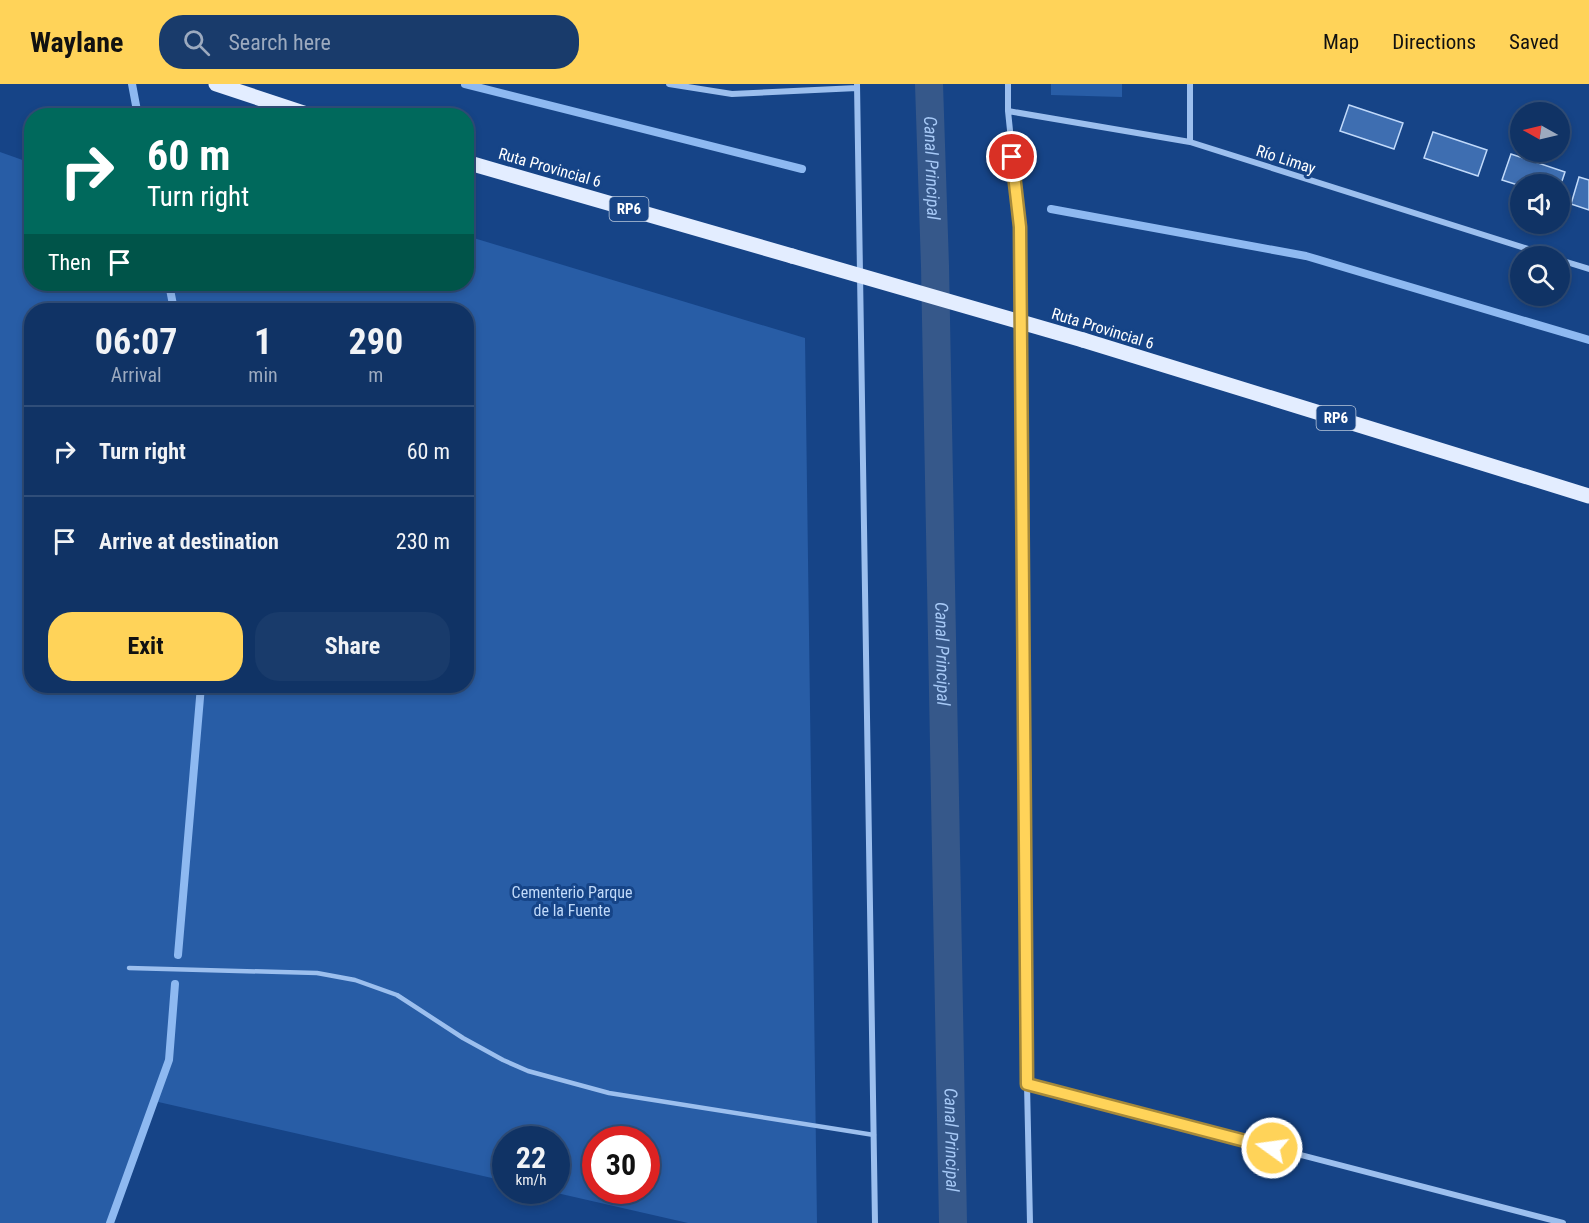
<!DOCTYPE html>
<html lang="en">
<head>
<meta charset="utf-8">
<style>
  body { margin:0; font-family:"Roboto Condensed",sans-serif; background:#193b6b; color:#f1f3f6; height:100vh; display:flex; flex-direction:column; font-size:22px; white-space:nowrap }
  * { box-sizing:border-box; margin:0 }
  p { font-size:20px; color:#9caabf }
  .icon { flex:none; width:33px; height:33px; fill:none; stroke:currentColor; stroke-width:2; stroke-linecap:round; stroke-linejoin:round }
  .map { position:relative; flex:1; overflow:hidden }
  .sheet { position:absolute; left:24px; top:219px; width:450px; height:390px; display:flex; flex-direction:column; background:#103365; border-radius:24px; box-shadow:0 3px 9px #0003,0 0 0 2px #304e79 }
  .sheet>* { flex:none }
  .top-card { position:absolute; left:24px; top:24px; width:450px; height:183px; border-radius:24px; box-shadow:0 3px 9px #0003,0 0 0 2px #304e79; background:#00695c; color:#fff; overflow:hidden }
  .needle { width:39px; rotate:278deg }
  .buttons { position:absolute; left:1510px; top:18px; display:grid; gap:12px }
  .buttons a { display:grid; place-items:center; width:60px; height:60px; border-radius:50%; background:#103365; box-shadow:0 3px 9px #0003,0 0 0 2px #304e79; font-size:30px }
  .speed { position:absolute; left:492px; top:1042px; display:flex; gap:12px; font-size:30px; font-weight:700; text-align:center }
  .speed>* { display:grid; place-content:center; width:78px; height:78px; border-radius:50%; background:#103365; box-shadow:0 3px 9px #0003,0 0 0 2px #304e79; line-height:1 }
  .speed small { font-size:15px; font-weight:400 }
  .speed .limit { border:9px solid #d22; background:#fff; color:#111 }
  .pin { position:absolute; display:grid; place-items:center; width:51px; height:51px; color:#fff; margin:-26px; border:3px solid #fff; border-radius:50%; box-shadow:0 2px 6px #0007 }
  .me { position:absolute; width:66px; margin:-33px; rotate:284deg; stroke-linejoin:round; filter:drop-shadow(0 0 4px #0008) }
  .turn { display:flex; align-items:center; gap:21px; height:126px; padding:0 24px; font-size:27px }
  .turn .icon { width:78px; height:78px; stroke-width:2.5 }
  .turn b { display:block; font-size:42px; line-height:51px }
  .then { display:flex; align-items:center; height:57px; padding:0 24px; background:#0003; gap:12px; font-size:22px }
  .eta { display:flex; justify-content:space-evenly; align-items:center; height:102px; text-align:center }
  .eta b { font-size:36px; font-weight:700; line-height:42px }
  .primary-button { display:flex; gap:12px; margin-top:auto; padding:12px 24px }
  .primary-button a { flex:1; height:69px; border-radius:24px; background:#ffd359; color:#111; font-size:24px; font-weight:700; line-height:69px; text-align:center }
  .primary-button a+a { background:#193b6b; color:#f1f3f6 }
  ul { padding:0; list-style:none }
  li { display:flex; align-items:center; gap:18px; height:90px; padding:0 24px; border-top:2px solid #304e79 }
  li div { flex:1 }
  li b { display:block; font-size:22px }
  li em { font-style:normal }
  header { display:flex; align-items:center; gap:36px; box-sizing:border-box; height:84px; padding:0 30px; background:#ffd359; color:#111 }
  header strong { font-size:28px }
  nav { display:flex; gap:33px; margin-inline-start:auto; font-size:21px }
  .search { width:420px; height:54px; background:#193b6b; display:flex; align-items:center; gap:15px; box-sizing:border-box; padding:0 21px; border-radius:24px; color:#9caabf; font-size:22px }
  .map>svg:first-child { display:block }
  .green { fill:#285da6; fill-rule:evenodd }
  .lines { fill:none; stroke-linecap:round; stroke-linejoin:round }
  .stream { stroke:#8eb9f1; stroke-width:8 }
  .canal { stroke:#36588a; stroke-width:28 }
  .building { fill:#3e6eb1; stroke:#c1dafa; stroke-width:1.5 }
  .lane { stroke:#9cbfee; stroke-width:4.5 }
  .street { stroke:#9cbfee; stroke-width:6 }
  .primary { stroke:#e3edff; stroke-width:15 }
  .primary-bridge { stroke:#e3edff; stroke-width:15 }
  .route-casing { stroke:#a6893a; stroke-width:15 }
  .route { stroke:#ffd359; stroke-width:10 }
  .labels { text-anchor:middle; stroke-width:6; stroke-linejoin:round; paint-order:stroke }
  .shield { fill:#164487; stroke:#b9c7db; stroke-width:1.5 }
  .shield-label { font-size:15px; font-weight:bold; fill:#fff }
  .street-label { font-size:16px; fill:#fff; stroke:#164487 }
  .park-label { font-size:16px; fill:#c1dafa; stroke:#164487 }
  .water-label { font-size:18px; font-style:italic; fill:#a7c9f6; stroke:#164487 }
</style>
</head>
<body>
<header>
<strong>Waylane</strong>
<div class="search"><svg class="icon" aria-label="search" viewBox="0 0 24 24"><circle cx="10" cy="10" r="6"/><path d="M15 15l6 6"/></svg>Search here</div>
<nav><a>Map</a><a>Directions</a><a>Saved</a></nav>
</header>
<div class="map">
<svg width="1589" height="1139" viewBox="0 0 1589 1139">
  <rect width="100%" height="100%" fill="#164487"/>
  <path class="green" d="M1051,0H1122V13L1051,11Z
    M0,68L31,79L32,200H466L467,152L805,254L817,1139H688L548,1107H556V1056H506L505,1097L154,1017L110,1139H0ZM32,226H466V602H32ZM596,1056H646V1107H596Z"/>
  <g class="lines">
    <path class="stream" d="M132,0L138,32
      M465,0L802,85
      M1051,125L1306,172L1589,256
      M169,200L174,226
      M178,871L201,602
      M110,1139L169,976L175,900"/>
    <path class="canal" id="s1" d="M929,0L935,182L953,1139"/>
  </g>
  <path class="building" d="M1349,21L1403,39L1394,65L1340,47Z
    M1433,48L1487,66L1478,92L1424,74Z
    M1511,70L1565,88L1560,103V100H1521V102L1502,96Z
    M1579,93L1589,96V126L1571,120Z"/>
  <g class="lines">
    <path class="lane" d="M129,884L317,889L355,896L397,911L463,954L503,976L528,987L609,1009L874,1051"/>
    <path class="street" d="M669,0L732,10L857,4
      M857,0L875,1139
      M1008,0V27L1020,143L1027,1000L1030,1139
      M1008,27L1190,58L1550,172
      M1190,58V0
      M1560,176L1589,185
      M1027,1000L1563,1139"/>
    <path class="primary" d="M216,0L313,32
      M466,78L792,172
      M1083,256L1589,412"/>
    <path class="primary-bridge" d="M792,172L1083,256"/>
  </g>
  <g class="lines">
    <g class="route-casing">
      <path id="route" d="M1012,73L1020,143L1027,1000L1272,1064"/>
    </g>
    <use href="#route" class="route"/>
  </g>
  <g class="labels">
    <g class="shield">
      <rect x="609.5" y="113" width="39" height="24" rx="4.5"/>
      <rect x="1316.5" y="322" width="39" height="24" rx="4.5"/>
    </g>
    <g class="shield-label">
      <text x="629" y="130">RP6</text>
      <text x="1336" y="339">RP6</text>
    </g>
    <g class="street-label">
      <text transform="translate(1286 75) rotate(18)" y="6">Río Limay</text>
      <text transform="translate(550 83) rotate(16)" y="6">Ruta Provincial 6</text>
      <text transform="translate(1103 244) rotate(17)" y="6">Ruta Provincial 6</text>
    </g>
    <g class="park-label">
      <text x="572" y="814">Cementerio Parque<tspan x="572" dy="18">de la Fuente</tspan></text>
    </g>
    <g class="water-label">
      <text dy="6" stroke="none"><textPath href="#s1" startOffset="84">Canal Principal</textPath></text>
      <text dy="6" stroke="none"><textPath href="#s1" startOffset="570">Canal Principal</textPath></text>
      <text dy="6" stroke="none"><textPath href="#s1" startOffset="1056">Canal Principal</textPath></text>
    </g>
  </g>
</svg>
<div class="buttons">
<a><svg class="needle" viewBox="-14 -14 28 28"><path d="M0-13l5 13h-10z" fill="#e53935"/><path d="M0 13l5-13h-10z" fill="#9caabf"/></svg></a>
<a><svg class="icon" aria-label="sound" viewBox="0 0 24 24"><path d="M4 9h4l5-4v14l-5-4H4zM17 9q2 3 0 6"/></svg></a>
<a><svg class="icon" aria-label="search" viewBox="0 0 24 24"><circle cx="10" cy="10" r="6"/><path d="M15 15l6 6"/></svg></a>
</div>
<div class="speed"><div>22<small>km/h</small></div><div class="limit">30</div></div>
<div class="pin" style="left:1012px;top:73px;background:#d93025"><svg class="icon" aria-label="arrive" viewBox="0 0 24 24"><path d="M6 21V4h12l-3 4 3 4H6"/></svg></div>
<svg class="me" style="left:1272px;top:1064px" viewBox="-20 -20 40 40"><circle r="17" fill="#ffd359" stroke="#fff" stroke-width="3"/><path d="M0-11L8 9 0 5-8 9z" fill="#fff"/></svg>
<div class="top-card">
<div class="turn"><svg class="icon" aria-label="right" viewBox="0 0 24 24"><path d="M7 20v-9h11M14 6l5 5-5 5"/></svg><div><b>60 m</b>Turn right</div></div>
<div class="then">Then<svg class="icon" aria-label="arrive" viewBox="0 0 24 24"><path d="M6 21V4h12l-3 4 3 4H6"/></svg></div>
</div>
<section class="sheet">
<div class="eta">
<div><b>06:07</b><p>Arrival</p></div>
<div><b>1</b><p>min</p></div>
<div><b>290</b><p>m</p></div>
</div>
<ul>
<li><svg class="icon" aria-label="right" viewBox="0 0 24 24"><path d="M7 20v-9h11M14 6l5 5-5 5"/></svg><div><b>Turn right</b></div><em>60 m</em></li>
<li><svg class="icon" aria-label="arrive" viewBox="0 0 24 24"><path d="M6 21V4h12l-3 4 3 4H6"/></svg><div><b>Arrive at destination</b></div><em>230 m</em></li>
</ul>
<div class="primary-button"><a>Exit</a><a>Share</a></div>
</section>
</div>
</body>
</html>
